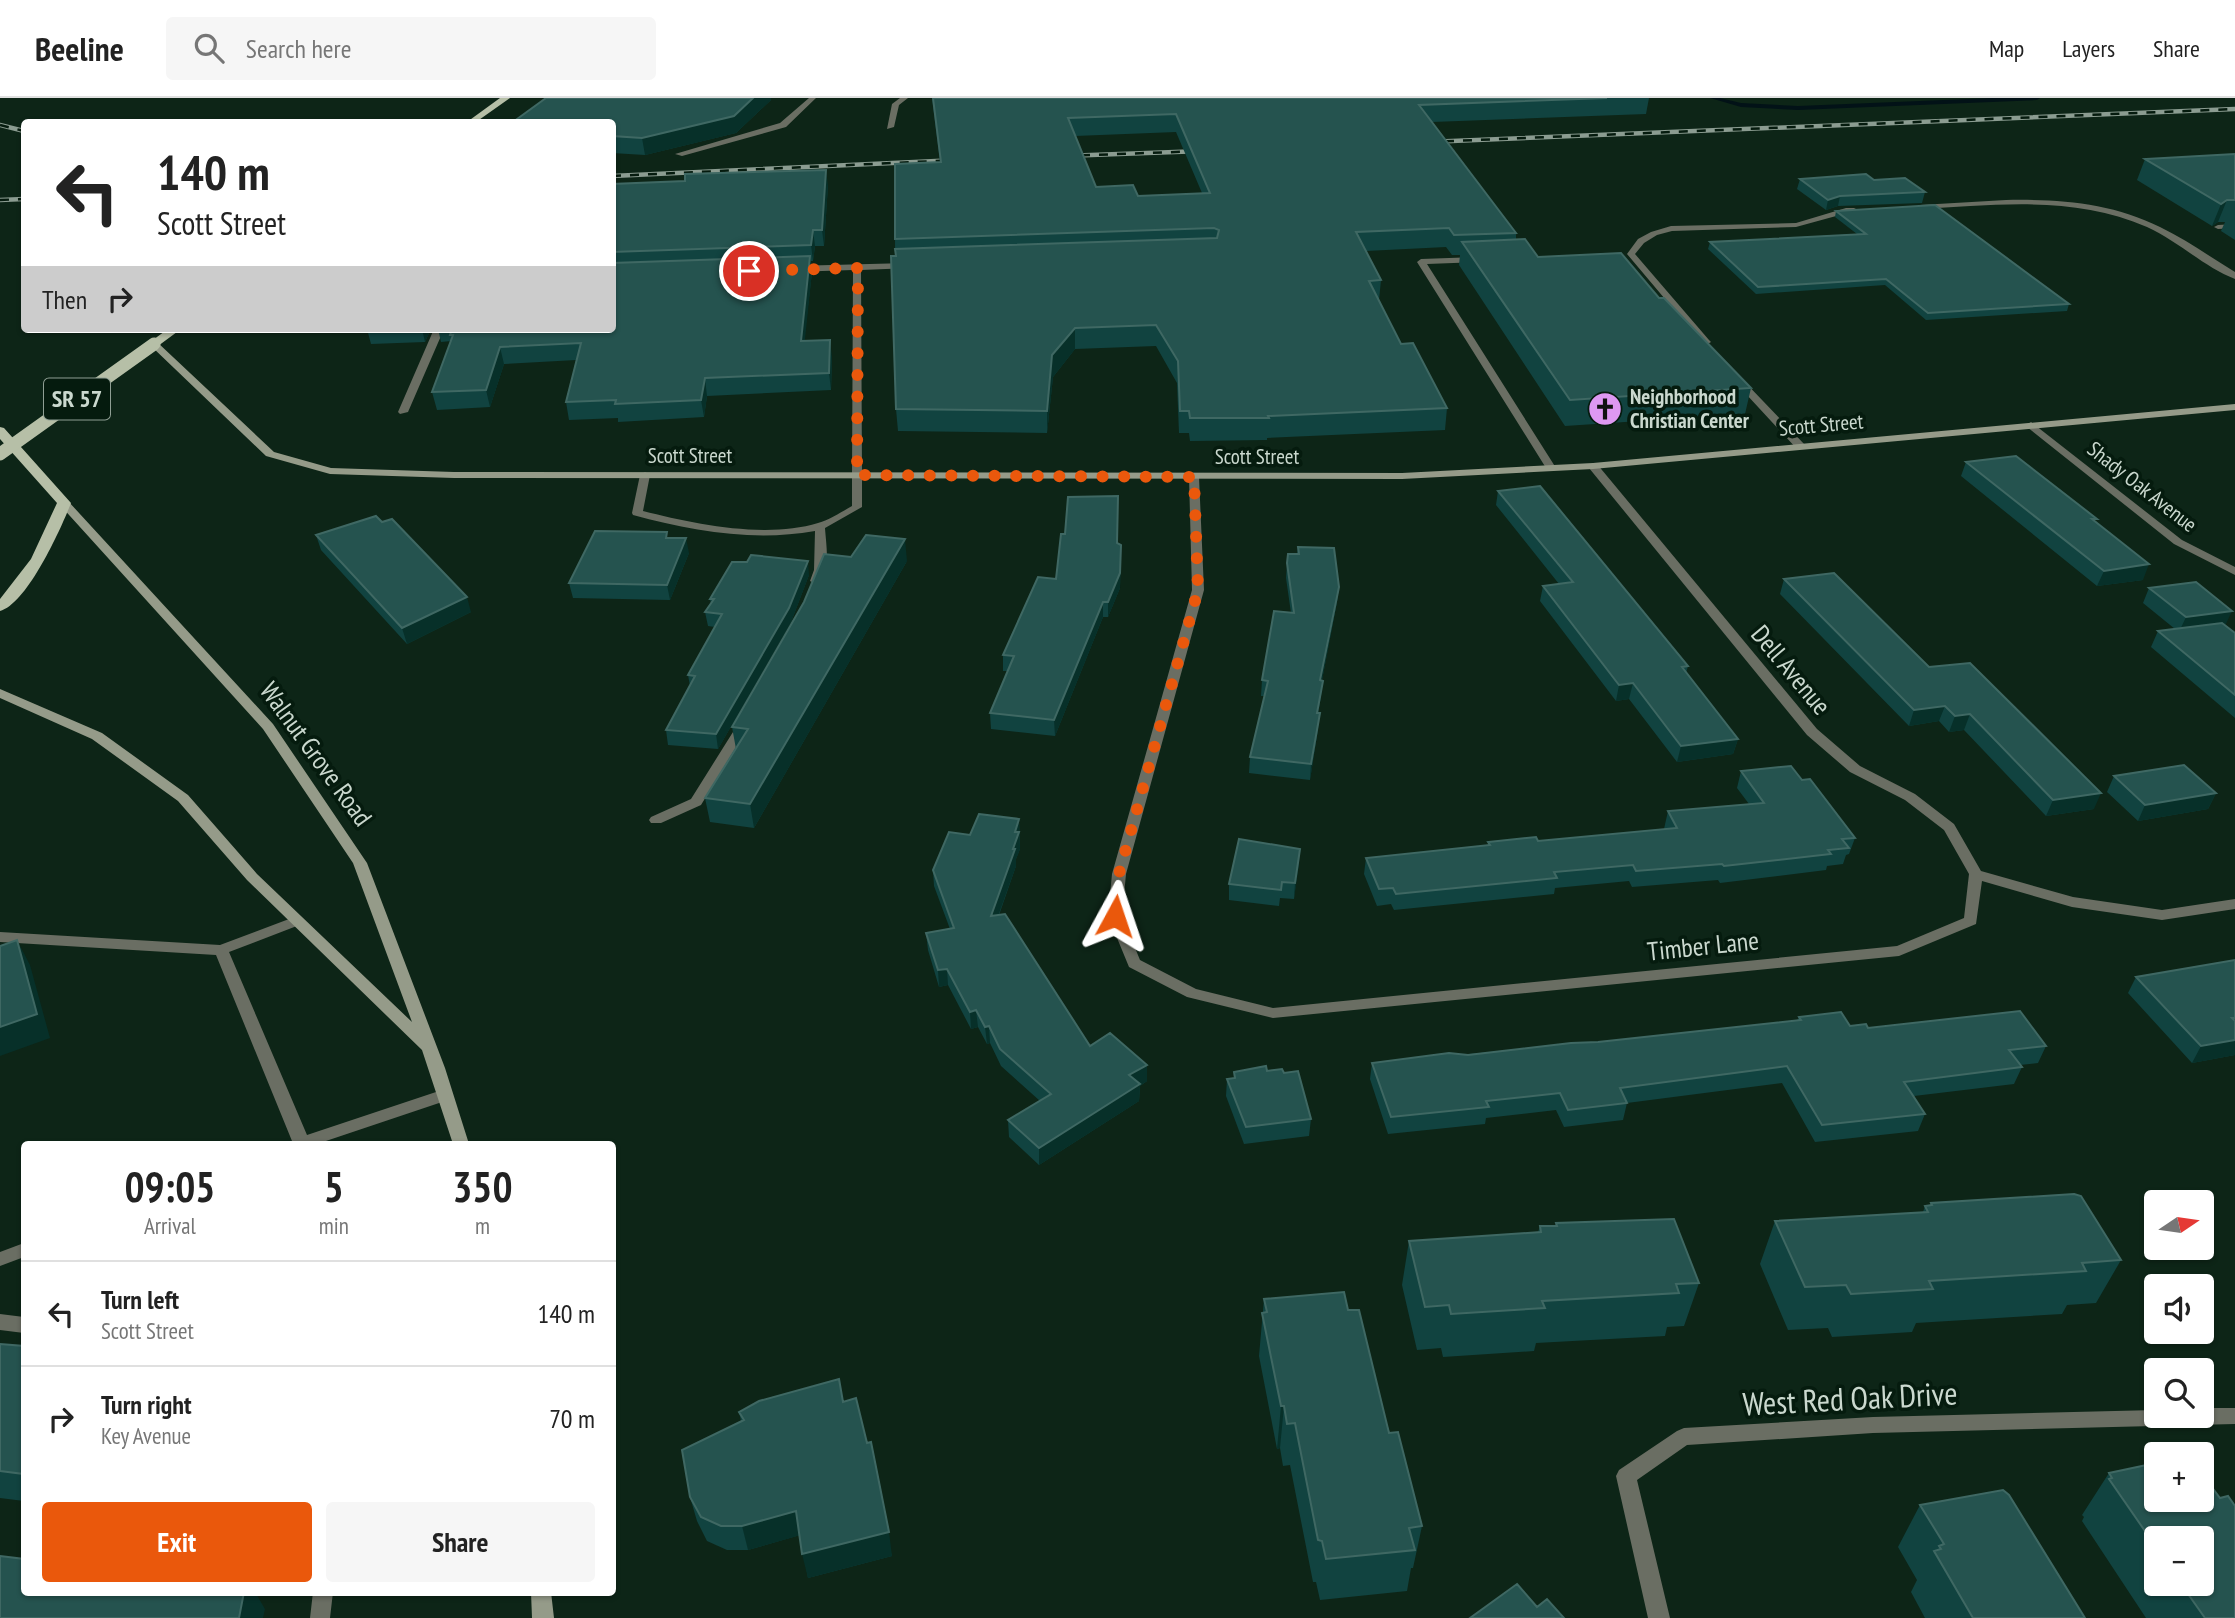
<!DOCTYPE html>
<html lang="en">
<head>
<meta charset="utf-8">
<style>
  body { margin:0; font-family:"PT Sans Narrow",sans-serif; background:#f6f6f6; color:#222; height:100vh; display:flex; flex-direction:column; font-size:26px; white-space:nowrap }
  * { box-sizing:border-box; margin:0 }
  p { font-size:23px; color:#767676 }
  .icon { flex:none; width:38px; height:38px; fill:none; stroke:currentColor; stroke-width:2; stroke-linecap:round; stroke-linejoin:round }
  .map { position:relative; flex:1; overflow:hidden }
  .details { position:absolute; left:21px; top:1043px; width:595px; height:455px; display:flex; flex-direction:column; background:#fff; border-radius:7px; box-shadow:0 2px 5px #0004 }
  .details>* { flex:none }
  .banner { position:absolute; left:21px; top:21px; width:595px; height:214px; border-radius:7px; box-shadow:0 2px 5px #0004; background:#fff; color:#222; overflow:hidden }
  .needle { width:46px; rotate:77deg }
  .buttons { position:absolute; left:2144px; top:1092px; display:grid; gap:14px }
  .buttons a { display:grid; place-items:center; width:70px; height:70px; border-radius:7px; background:#fff; box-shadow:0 2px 5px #0004; font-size:35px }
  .pin { position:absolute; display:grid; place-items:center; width:60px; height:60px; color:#fff; margin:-30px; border:4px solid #fff; border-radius:50%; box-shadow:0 2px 7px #0007 }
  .me { position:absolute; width:77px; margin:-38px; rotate:5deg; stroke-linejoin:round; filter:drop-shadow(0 0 5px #0008) }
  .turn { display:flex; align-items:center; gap:24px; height:147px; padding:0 21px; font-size:32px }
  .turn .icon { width:91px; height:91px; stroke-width:2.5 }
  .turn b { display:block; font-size:49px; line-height:60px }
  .then { display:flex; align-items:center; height:66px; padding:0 21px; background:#0003; gap:14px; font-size:26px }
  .eta { display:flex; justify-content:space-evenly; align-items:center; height:119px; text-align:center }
  .eta b { font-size:42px; font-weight:600; line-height:49px }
  .primary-button { display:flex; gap:14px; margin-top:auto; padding:14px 21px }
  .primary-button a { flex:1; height:80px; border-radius:7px; background:#ea580c; color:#fff; font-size:28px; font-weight:600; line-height:80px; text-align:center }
  .primary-button a+a { background:#f6f6f6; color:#222 }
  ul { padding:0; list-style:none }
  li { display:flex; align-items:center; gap:21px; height:105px; padding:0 21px; border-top:2px solid #e0e0e0 }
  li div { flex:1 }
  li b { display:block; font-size:26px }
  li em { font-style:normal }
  header { display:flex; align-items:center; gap:42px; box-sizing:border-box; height:98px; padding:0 35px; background:#fff; border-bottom:2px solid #e0e0e0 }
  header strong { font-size:33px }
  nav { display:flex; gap:38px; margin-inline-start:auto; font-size:24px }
  .search { width:490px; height:63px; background:#f6f6f6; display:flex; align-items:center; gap:18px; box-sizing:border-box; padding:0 24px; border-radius:7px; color:#767676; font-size:26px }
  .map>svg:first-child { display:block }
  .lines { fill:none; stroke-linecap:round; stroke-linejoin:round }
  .stream { fill:#021217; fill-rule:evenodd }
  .lane { fill:#6a6e63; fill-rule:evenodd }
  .street { fill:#6a6e63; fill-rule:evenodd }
  .secondary { fill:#959b89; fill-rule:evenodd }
  .primary { fill:#b6bfa7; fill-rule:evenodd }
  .rail-casing { stroke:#8b9c91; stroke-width:4.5 }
  .rail { stroke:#051b0e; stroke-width:2.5; stroke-dasharray:9; stroke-linecap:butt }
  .primary-bridge { stroke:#b6bfa7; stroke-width:13 }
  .wall { fill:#114340; fill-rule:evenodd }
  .shaded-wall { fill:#073029 }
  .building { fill:#25534f; stroke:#3f6863; stroke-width:2; fill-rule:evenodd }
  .route { stroke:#ea580c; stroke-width:12; stroke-dasharray:0 21.6 }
  .labels { text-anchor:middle; stroke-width:7; stroke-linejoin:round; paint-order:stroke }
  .far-poi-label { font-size:21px; font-weight:bold; fill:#cad8ce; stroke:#051b0e; text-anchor:start }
  .far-street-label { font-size:21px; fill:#cad8ce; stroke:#051b0e }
  .shield { fill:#051b0e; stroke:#8f9f94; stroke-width:2 }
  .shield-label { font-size:24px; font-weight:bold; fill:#cad8ce }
  .street-label { font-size:26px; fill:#cad8ce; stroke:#051b0e }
  .near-street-label { font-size:32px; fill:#cad8ce; stroke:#051b0e }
</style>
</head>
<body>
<header>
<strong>Beeline</strong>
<div class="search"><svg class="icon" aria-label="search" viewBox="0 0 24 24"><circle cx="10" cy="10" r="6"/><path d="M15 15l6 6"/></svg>Search here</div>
<nav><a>Map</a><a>Layers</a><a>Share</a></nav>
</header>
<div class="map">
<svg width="2235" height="1520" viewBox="0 0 2235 1520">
  <rect width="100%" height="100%" fill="#0d2517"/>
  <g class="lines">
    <path class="stream" d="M1710,0H1720L1741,5L1798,8L1993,0H2040L2037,2L1798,12L1741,9Z"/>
    <path class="lane" d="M809,0H816L786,29L682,58L675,56L780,25Z
      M900,0H908L899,7L894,29L887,31L892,6Z
      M2006,102C2060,101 2112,105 2160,129C2187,142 2210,159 2235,174V181C2204,169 2178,143 2147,129C2075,97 1996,107 1920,111L1916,109L1920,107Z
      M1846,110H1854L1858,112L1796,129L1672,133L1657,137L1644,145L1635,156L1709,242L1711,244L1706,247L1703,246L1627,156L1638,141L1651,134L1671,128L1796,125Z
      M2235,126V130L2218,131L2214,129L2218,127Z
      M1477,159L1481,162L1480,164L1427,166L1556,370L1555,372L1551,373L1546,370L1417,164L1421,161Z
      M434,231H444L408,314L400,316L398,314Z
      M1734,279H1740L1805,347V351H1797L1734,283Z
      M645,374L650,377L643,413C694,426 766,441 818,425C830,422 841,414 852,408V377L857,374L862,377V409L825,430C826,446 832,479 816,486L810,483L814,472L815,433C754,444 692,433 633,417L632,415L640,377Z
      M744,622L750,626L701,707L661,725H651L649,722L651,719L691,701L738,626Z
      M297,818L302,820L304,823L302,826L229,854L307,1037L445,991L451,993L453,997L451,1001L317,1046H291L292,1043L216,857L0,844V834L220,847Z
      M24,1145V1159L0,1168V1154Z
      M0,1216L24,1219V1235L0,1232Z
      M313,1494H333L330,1520H310Z"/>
    <path class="street" d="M908,165L912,168L911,170L861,172L862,377L857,380L852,377L853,172L792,174L788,171L792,168Z
      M2031,324L2182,442L2235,469V477L2174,446L2027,329L2026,327Z
      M1593,365L1597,366L1817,631L1860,668L1915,696L1954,726L1981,773L2073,799L2162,812L2235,801V811L2162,822L2072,809L1982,783L1976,826L1899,858L1273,920L1187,899L1129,869L1108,818L1112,776L1192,492L1189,379L1194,376L1199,379L1204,492L1126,776L1122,818L1140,862L1196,891L1273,910L1897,848L1964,820L1969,776L1944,732L1905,702L1850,674L1807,637L1589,370L1588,368Z
      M2202,1310H2235V1326L1873,1335L1687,1347L1637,1382L1670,1520H1648L1616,1378L1619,1372L1677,1333L1684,1330L1873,1319L2156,1312V1318H2202Z"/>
    <path class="secondary" d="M151,244H157L274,354L331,370L454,374L1402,375L1593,365L2235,306V312L1593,371L1402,381L454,380L330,376L266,358L151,248Z
      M64,402L68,403L273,626L367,765L445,970L469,1046H453L422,952L247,782L178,703L92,641L0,600V591L102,635L188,697L257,776L412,924L353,765L263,631L60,407L59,405Z
      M531,1494H551L554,1520H532Z"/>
    <path class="primary" d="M500,0H510L476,24H467Z
      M168,231H181L158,248H150V244Z
      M0,329L4,330L71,405C61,431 27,506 0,513V501L31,461L57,405L0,341Z"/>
    <g class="rail-casing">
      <path id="rail" d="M0,27L24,33
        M1427,44L2235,11
        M1063,58L1203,53
        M612,78L958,62
        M0,102L24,101"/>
    </g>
    <use href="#rail" class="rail"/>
    <path class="primary-bridge" d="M0,356L154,246"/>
  </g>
  <path class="wall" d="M546,0H771V2L736,35L645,57L612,55V24Z
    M932,0H1649L1646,16L1432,24L1516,135V142L1538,159L1659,200L1751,290L1745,316L1565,328L1459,167L1460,157H1452L1446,149L1366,153L1381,182L1379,202L1401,246L1447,310L1445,332L1267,340V342L1190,343L1189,335H1179L1177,285L1156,248L1075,251L1053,279L1047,335L898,333L896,311L895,141L940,64ZM1176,34L1202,95L1138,98L1096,89L1075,38Z
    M2235,56V142L2221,133L2225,124H2218L2212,128L2137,82L2145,61Z
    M1800,81L1874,82L1925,94L1922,105L1838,108L1826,112L1797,91Z
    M612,86L828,87L824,148H815L813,163H811L812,174L804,243L832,259L831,292L707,298L704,319L618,324V320L569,322L566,304L576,262L504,266L490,309L437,312L432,294L451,243L441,244L438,231H612Z
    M1836,113L2069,206L2067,213L1926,222L1885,187L1756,196L1708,151L1710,144L1857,136L1835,119Z
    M367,231H431L425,244L371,246Z
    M1966,364L2143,482L2097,488L1961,378Z
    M1498,393L1688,568L1686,575L1738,641L1733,656L1677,664L1629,601L1616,603L1540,503L1543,488L1559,486L1496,407Z
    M1065,436L1121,447L1120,490L1108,519H1103L1055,638L991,631L990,615L1008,573H1003V557L1056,481Z
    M316,437L471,514L407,546L321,452Z
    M1298,449L1339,489L1337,504L1322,582L1321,598L1318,615V631L1310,682L1249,675L1250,659L1264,598H1261L1262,582L1291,515L1286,480L1287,465L1297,456Z
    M689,455L670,502L573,500L569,485Z
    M907,463L754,730L710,724L705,700L736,651L732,629Z
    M809,477L791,524L718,651L668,647L666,632L690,588L688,577L715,529L708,528L705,514L711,506L710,501Z
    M1784,481L1929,569L2094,711L2046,718L1964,632L1949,634L1939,623L1909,628L1780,496Z
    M2149,490L2226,528L2235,535V620L2151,549L2158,533L2175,531L2143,505Z
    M1741,673L1802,682L1855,740L1849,756L1846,757L1843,766L1827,768L1826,772L1720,785L1718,782L1632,789L1629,783L1555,790L1554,796L1394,812L1391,806L1377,808L1364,776L1366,760L1488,747V744L1538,743L1664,731L1668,713L1749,706L1737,690Z
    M2114,678L2216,695L2208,711L2138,723L2107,694Z
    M1019,721L1020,751L1016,761V768L999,817L1090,948L1147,967V983L1140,988L1139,1003L1039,1067L1009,1039L1008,1022L1040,1003L1001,968L990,945L987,946L978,929L971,931L948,887L939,889L928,852L926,835L950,831L934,788L933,772L970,737Z
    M1300,751L1294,801L1280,800L1279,808L1229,802V786Z
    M2136,879L2235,957L2192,965L2128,895Z
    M1799,919L1850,928L2046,948L2038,965L2020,967L2022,969L2014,986L1914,998L1925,1016L1918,1033L1815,1044L1782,985L1627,1005L1623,1022L1564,1029L1556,1012L1486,1020L1485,1026L1388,1036L1370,981L1372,965L1598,944L1797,923Z
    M1267,973L1284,975L1311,1021L1309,1038L1244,1046L1226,998L1227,981L1234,980V974Z
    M1931,1105L2121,1162L2096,1205L2067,1207L2062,1216L1916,1225L1912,1234L1832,1239L1828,1230L1788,1232L1760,1166L1775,1123L1923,1114L1925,1108H1930Z
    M1556,1125L1699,1185L1684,1228L1667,1229L1665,1238L1536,1245L1534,1253L1443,1259L1441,1250L1417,1252L1402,1187L1409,1143L1538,1134L1540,1128H1555Z
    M1264,1201L1348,1212L1422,1428L1413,1470H1411L1407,1493L1320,1502L1316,1484H1313L1290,1367L1283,1368L1280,1350L1277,1351L1259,1258Z
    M0,1246L24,1248V1403L0,1400Z
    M843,1304L892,1458L808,1480L800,1437L748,1452H727L707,1443L697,1423L690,1399L741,1323L739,1314Z
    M2109,1375L2220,1400L2235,1520H2146L2082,1423L2084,1419L2082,1417ZM2156,1440L2202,1486H2156Z
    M1920,1407L2085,1520H1925L1911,1494L1917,1482L1898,1449Z"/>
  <path class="shaded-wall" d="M753,0H771V2L736,35L645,57L642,40Z
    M826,72L828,87L824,148L822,132Z
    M1840,98L1838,108L1826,112L1828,102Z
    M2227,102L2218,124L2212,128L2221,106Z
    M813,132L815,148L813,163L811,147Z
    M810,158L812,174L803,260L801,243Z
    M1075,230V251L1053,279L1047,335V313L1052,257Z
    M422,231H431L425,244Z
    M830,242L832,259L831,292L829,275Z
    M500,249L504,266L490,309L486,292Z
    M705,280L707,298L704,319L701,302Z
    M686,440L689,455L670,502L667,487Z
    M905,441L907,463L754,730L750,706Z
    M1121,447L1120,490L1108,519V504Z
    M808,463L809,477L791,524L718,651L716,636Z
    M2149,466L2143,482L2097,488L2104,473Z
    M1339,489L1337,504L1319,598L1320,582Z
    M467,499L471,514L407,546L402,530Z
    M1103,504V519L1055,638L1054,622Z
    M2232,513L2225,528L2179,534L2186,519Z
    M1323,583L1321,598L1316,631L1317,615Z
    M1633,585L1629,601L1616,603L1619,587Z
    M1945,608L1939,623L1909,628L1914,612Z
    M1320,615L1318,631L1310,682L1311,666Z
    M1970,616L1964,632L1949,634L1955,618Z
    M1738,641L1733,656L1677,664L1681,648Z
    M2101,695L2094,711L2046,718L2053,702Z
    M2216,695L2208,711L2138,723L2145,707Z
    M1019,721L1020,751L1016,761V768L992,835L991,818L1013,751L1015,734Z
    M1300,751L1299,767L1294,801L1295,785Z
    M17,842L30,867L50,940L0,958V929Z
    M947,871L948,887L939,889L938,872Z
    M976,912L978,929L971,931L970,914Z
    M989,928L990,945L987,946L985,929Z
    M2235,942V957L2192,965L2201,948Z
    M1147,967V983L1140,988L1139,1003L1039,1067V1050L1129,977Z
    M1281,1308H1284L1280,1350L1277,1351Z
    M796,1413L801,1437L748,1452L742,1428Z
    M889,1434L892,1458L808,1480L802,1456Z
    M244,1494H255L265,1511L263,1520H239Z"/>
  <path class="building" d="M546,0H753L734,18L642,40L612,38V24H513Z
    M933,0H1607L1419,7L1516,135L1454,137L1449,130L1356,134L1381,182L1369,183L1401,246L1413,245L1447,310L1268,318L1269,320H1190L1189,313H1180L1178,263L1156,227L1075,230L1052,257L1047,313L896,311L891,158H896L895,151L1217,140L1219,132L1214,130L895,141V66L941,64ZM1176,16L1210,95L1138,98L1133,87L1096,89L1068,20Z
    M2235,56V102H2227L2221,106L2145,61Z
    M826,72L822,132H813L811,147L612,154V86L685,83V76Z
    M1866,76L1874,82L1905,80L1925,94L1840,98L1828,102L1800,81Z
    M1935,107L2069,206L1928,215L1886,181L1758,189L1710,144L1866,136L1836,113Z
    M1525,141L1538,159L1621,155L1659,200H1664L1751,290L1570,302L1462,144Z
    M810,158L801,243L830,242L829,275L705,280L701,302L615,306L616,302L566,304L581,245L500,249L486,292L432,294L453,237H450L452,231H612V165Z
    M2016,358L2097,421H2092L2149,466L2104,473L1966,364Z
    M1540,388L1688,568L1682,569L1738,641L1681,648L1633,585L1619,587L1543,488L1573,484L1498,393Z
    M1118,398L1117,445L1121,447L1120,475L1108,504H1103L1054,622L990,615L1014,558L1003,557L1038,479L1056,481L1061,436H1065L1068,399Z
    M376,418L382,424L392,421L467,499L402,530L316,437Z
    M595,433L667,434L666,440H686L667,487L569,485Z
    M866,437L905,441L750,706L705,700L748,631L732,629L804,504L824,456L851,459Z
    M1298,449L1334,450L1339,489L1320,582L1323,583L1317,615H1320L1311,666L1250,659L1268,583L1262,582L1274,513L1294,515L1287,465L1288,456H1299Z
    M751,457L808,463L789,510L716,636L666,632L695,578L688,577L722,516L705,514L714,501H710L732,464H747Z
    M1834,475L1929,569L1970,565L2101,695L2053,702L1970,616L1955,618L1945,608L1914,612L1784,481Z
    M2196,484L2232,513L2186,519L2149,490Z
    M2222,525L2235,535V597L2158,533Z
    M2184,667L2216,695L2145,707L2114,678Z
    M1791,668L1802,682L1810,681L1855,740L1842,741L1849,750L1828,752L1831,756L1724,768L1722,766L1636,773L1633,767L1554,774L1557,780L1396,796L1393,790L1379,791L1366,760L1490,747L1488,744L1536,739L1538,743L1677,730L1668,713L1764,705L1741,673Z
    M979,716L1019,721L1015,734H1019L1013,751H1015L991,818L1005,816L1090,948L1110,935L1147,967L1129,977L1140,986L1039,1050L1008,1022L1051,996L1000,951L989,928L985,929L976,912L970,914L947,871L938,872L926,835L954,830L933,772L949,734L970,737Z
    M1239,741L1300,751L1295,785L1282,784L1281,792L1229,786Z
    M17,842L37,916L0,929V848Z
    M2235,862V920H2232L2235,923V942L2201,948L2136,879Z
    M2020,913L2046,948L2009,952L2022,969L1904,984L1925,1016L1822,1027L1787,968L1620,990L1627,1005L1568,1012L1560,995L1486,1003L1489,1009L1391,1019L1372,965L1449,955L1468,957L1571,945L1598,944L1801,922L1799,919L1841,914L1850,928L1866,926L1868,930Z
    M1266,968L1267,973L1282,971L1284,975L1298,973L1311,1021L1246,1029L1227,981L1235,980L1234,974Z
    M2074,1096L2081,1098L2121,1162L2082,1165L2086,1173L1929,1183L1933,1191L1851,1196L1846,1187L1805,1189L1775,1123L1928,1114L1925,1108L1932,1107L1931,1105Z
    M1674,1121L1699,1185L1676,1186L1679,1195L1542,1203L1545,1210L1451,1216L1449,1207L1425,1209L1409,1143L1541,1134L1540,1128H1557L1556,1125Z
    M1344,1194L1348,1212H1359L1389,1335L1398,1334L1422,1428L1409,1430L1415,1452L1326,1461L1322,1443L1318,1442L1295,1325L1287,1326L1284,1308H1281L1262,1215L1267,1214L1264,1201Z
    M0,1246L24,1248V1376L0,1373Z
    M839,1281L843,1304L856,1300L867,1345L871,1344L889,1434L802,1456L796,1413L742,1428H721L701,1419L690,1399L682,1352L744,1322L739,1314L759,1303Z
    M2156,1365V1402H2202V1376L2220,1400L2228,1398L2235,1408V1520H2205L2181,1486H2202V1440H2156V1449L2109,1381L2112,1380L2109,1375Z
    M2003,1392L2009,1397L2085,1520H1973L1934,1453L1941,1451L1939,1448L1944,1446L1920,1407Z
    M0,1458L24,1461V1494H244L239,1520H0Z
    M1517,1486L1537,1509L1547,1501L1564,1520H1470Z"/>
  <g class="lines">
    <path class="route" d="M749,173L858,170L857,377L1194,379L1198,492L1119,776L1115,818"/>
  </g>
  <defs>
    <g id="church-disc" transform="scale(1.75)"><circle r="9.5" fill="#de98f2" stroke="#051b0e"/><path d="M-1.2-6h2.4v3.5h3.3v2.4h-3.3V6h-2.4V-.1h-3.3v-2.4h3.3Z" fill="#111"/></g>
  </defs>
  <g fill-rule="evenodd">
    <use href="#church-disc" x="1605" y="311"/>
  </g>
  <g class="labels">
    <g class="far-poi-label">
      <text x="1630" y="306">Neighborhood<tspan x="1630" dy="24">Christian Center</tspan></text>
    </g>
    <g class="far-street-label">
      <text transform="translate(1821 327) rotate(-5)" y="7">Scott Street</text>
      <text x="690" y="365">Scott Street</text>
      <text x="1257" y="366">Scott Street</text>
      <text transform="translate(2142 389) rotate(38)" y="7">Shady Oak Avenue</text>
    </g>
    <rect class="shield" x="44" y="280.5" width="66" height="41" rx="5"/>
    <g class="shield-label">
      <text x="77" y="309">SR 57</text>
    </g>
    <g class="street-label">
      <text transform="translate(1791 572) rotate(50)" y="9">Dell Avenue</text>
      <text transform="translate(316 656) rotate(54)" y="9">Walnut Grove Road</text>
      <text transform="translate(1703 848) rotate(-6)" y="9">Timber Lane</text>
    </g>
    <g class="near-street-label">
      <text transform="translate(1850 1301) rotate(-3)" y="11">West Red Oak Drive</text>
    </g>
  </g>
</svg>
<div class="buttons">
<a><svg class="needle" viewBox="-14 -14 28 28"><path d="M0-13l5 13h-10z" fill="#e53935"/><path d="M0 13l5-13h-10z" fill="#767676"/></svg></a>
<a><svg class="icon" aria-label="sound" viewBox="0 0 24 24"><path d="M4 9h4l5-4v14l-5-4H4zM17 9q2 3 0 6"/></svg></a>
<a><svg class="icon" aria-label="search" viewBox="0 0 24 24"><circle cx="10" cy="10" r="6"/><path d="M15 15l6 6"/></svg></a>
<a>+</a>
<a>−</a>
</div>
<div class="pin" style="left:749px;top:173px;background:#d93025"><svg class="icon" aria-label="arrive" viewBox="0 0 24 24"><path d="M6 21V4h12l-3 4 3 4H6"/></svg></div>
<svg class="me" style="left:1115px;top:818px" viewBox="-20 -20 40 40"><path d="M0-17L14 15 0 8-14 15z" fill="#ea580c" stroke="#fff" stroke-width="4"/></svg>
<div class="banner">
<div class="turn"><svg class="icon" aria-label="left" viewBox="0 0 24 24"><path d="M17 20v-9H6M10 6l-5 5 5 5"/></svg><div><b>140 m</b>Scott Street</div></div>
<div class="then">Then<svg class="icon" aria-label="right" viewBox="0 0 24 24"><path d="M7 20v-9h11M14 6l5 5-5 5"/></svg></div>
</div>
<section class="details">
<div class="eta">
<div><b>09:05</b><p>Arrival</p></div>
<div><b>5</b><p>min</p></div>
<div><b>350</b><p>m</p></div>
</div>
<ul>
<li><svg class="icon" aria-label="left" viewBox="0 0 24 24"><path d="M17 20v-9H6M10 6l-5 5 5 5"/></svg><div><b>Turn left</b><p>Scott Street</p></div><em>140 m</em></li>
<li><svg class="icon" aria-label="right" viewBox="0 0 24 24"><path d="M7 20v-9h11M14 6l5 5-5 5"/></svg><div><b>Turn right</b><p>Key Avenue</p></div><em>70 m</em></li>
</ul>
<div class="primary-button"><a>Exit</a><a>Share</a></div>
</section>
</div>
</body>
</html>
